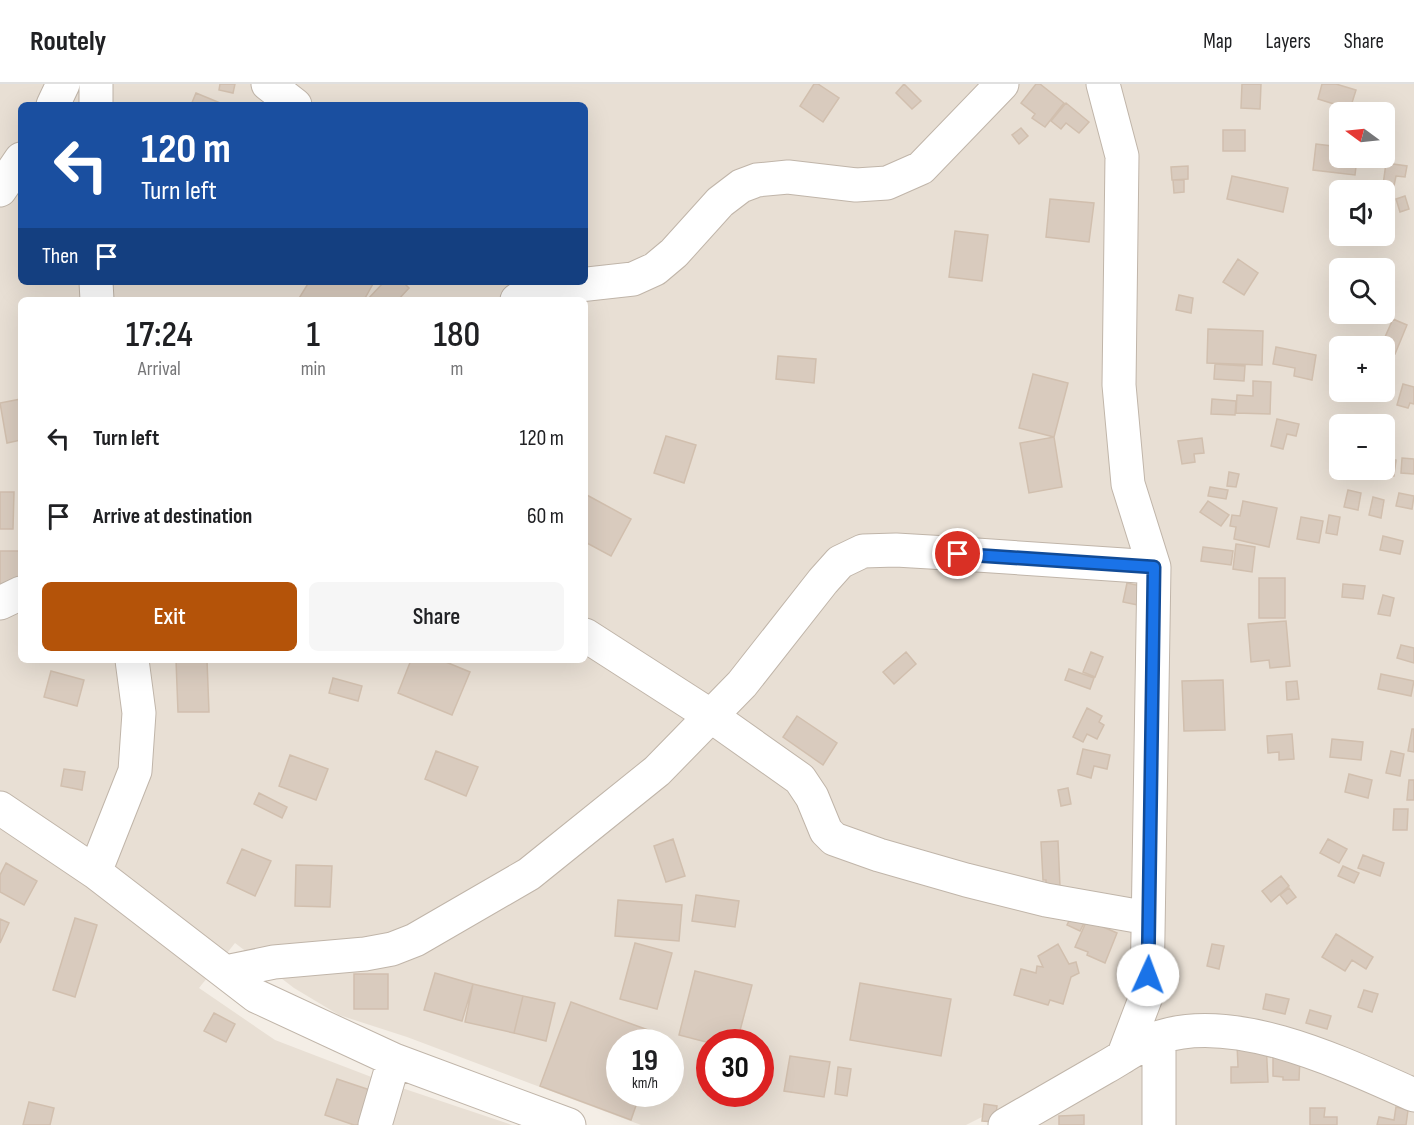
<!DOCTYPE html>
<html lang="en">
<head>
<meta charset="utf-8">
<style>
  body { margin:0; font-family:"Sofia Sans Condensed",sans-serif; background:#f6f6f6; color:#202124; height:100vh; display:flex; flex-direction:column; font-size:22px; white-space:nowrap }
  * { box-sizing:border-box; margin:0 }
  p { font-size:20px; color:#757577 }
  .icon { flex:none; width:33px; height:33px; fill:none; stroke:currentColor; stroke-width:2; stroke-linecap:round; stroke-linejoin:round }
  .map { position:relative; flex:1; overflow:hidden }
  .sheet { position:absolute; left:18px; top:213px; width:570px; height:366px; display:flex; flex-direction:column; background:#fff; border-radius:9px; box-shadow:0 6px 24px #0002 }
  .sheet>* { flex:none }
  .hud { position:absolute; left:18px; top:18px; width:570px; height:183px; border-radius:9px; box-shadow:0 6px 24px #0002; background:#1a4fa0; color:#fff; overflow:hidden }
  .needle { width:39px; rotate:285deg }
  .tools { position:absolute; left:1329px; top:18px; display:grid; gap:12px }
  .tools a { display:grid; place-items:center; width:66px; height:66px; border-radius:9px; background:#fff; box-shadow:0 6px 24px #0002; font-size:30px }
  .speed { position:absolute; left:606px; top:945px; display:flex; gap:12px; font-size:30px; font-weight:700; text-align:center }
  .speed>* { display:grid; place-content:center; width:78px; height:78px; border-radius:50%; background:#fff; box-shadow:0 6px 24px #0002; line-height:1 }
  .speed small { font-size:15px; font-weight:400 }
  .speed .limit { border:9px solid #d22; background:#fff; color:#111 }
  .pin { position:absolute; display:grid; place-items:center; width:51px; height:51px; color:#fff; margin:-26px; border:3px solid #fff; border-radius:50%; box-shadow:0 2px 6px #0007 }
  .me { position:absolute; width:66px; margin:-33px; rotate:2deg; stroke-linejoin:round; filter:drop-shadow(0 0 4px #0008) }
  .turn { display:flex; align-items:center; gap:21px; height:126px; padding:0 24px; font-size:27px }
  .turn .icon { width:78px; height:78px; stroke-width:2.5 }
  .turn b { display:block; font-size:42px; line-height:51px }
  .then { display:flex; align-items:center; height:57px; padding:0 24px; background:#0003; gap:12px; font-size:22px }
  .eta { display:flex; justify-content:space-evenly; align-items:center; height:102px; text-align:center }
  .eta b { font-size:36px; font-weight:600; line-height:42px }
  .cta { display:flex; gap:12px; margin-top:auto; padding:12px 24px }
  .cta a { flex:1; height:69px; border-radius:9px; background:#b45309; color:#fff; font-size:24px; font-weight:600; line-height:69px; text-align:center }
  .cta a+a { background:#f6f6f6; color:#202124 }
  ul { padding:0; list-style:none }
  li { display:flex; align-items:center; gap:18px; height:78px; padding:0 24px }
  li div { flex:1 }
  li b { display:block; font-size:22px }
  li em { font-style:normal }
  header { display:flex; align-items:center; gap:36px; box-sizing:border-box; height:84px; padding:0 30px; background:#fff; border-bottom:2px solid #e0e0e0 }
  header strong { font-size:28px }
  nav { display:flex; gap:33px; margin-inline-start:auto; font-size:21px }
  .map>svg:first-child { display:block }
  .residential { fill:#e8dfd4; fill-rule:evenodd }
  .building { fill:#d9cbbe; stroke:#d1bfae; stroke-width:1.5 }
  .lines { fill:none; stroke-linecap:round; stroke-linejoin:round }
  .minor-casing { stroke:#c0b5a9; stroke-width:35 }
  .minor { stroke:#fff; stroke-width:33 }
  .route-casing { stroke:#114b97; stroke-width:15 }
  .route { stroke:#1a73e8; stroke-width:10 }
</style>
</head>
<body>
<header>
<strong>Routely</strong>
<nav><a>Map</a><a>Layers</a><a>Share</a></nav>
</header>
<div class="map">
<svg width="1414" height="1041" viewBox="0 0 1414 1041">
  <rect width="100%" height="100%" fill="#f4eee6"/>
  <path class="residential" d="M0,0H1414V1002L1160,944L966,1041H641L407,953L339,931L294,904L235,859L199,904L275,956L387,999L512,1041H0ZM21,21H585V198H21ZM1340,28H1384V74H1340ZM1340,106H1384V152H1340ZM1340,184H1384V230H1340ZM21,216H585V576H21ZM1340,262H1384V308H1340ZM1340,340H1384V386H1340ZM620,958H670V1010H620ZM710,958H760V1010H710Z
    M1260,962L1414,1019V1041H1015L1159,964Z"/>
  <path class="building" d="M220,0H235L233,9L219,6Z
    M814,0H818L839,14L823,38L800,22Z
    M904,0L921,17L912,25L896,9Z
    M1036,0H1040L1064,19L1045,43L1032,34L1035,30L1021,19Z
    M1242,0H1261L1260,25L1241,24Z
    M1322,0H1336L1356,6L1350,25L1318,15Z
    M196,9L225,21H191Z
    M1066,19L1089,38L1079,49L1066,39L1061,45L1051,37Z
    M1021,44L1028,52L1019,60L1012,51Z
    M1223,46H1245V67H1223Z
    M1316,60L1340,63V74H1357L1355,91L1313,86Z
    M1386,79L1407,82L1405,93L1396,92L1394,102L1383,101Z
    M1188,82V95L1172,96L1171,83Z
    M1232,92L1288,104L1283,128L1227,115Z
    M1173,96H1184V108L1174,109Z
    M1405,112L1409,125L1400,128L1396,115Z
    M1050,115L1094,119L1089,158L1046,153Z
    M955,147L988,151L982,197L949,193Z
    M1238,175L1258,189L1244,211L1223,198Z
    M309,198H374L364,216H298Z
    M384,198H403L409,204L398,216H367Z
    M1179,211L1193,214L1191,229L1176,226Z
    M1393,235L1407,241L1395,270L1384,265V262H1381Z
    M1208,245L1263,247L1262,281L1207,279Z
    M1276,263L1316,271L1312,296L1294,292L1295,284L1273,280Z
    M778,272L816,275L814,299L776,295Z
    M1215,280L1245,282L1244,297L1214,295Z
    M1033,290L1068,299L1054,353L1019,344Z
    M1253,297L1271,298L1270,330L1236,329L1237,311L1253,312Z
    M1403,300L1414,303V320L1410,319L1408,324L1397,321Z
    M21,315V356L7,359L0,319Z
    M1212,315L1236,317L1235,331L1211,330Z
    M1277,335L1299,340L1296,352L1287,350L1283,365L1271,362Z
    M1335,347L1340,348V365L1330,362Z
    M666,352L696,361L684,399L654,389Z
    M1054,353L1062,403L1029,409L1020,359Z
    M1202,354L1204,369L1194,370L1195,378L1182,380L1178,357Z
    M1385,374L1396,376L1394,392L1382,391Z
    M1402,374L1414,375V390L1401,389Z
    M1229,388L1239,390L1236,403L1227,402Z
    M1210,403L1228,406L1226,415L1208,412Z
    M1348,406L1361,409L1358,426L1344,423Z
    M0,408H14L13,445H0Z
    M1399,409L1414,412L1412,425L1396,422Z
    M585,410L631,435L611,472L585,458Z
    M1373,413L1384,416L1381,434L1369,431Z
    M1208,417L1229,431L1221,442L1200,428Z
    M1243,417L1277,424L1269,463L1234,455L1236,443L1230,442L1232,431L1240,432Z
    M1329,431L1340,433L1337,451L1326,449Z
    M1301,433L1323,437L1319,459L1297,455Z
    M1383,452L1403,457L1400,470L1380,466Z
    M1236,460L1255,463L1252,488L1233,485Z
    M1203,463L1233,467L1231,481L1201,477Z
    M0,467H21V503H0Z
    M1259,494H1285V534H1259Z
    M1127,499L1141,502L1138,521L1123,518Z
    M1343,500L1365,502L1363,515L1342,513Z
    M1383,511L1394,514L1390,532L1378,530Z
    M1286,537L1290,582L1270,584L1269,576L1251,578L1248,540Z
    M1401,561L1414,564V579L1397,574Z
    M906,568L916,580L894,600L883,588Z
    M1091,568L1103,573L1095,593L1083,588Z
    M176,576H207L209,628H178Z
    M411,576H441L470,588L452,631L398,609Z
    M1069,585L1094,594L1090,605L1065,596Z
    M51,587L84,596L77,622L44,613Z
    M1381,590L1414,597L1411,612L1378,605Z
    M333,594L362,602L358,617L329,609Z
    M1223,596L1225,646L1184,647L1182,597Z
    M1297,597L1299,615L1287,616L1286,598Z
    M1087,624L1102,632L1099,638L1104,641L1097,655L1087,650L1083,658L1073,653Z
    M797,632L837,659L823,681L783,653Z
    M1412,645H1414V668L1408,667Z
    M1292,650L1294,675L1279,676V668L1268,669L1267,652Z
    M1332,655L1363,658L1361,676L1330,673Z
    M1083,665L1110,671L1107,685L1094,682L1091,694L1077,690Z
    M436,667L478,683L466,712L425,695Z
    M1391,667L1404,670L1400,692L1386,689Z
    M290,671L328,685L316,716L279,702Z
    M64,685L85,688L82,706L61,702Z
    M1349,690L1372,696L1368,714L1345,708Z
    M1409,696H1414V716H1407Z
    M1068,704L1071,720L1061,722L1058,706Z
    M259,709L287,723L282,734L254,720Z
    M1394,725H1408L1407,746H1393Z
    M673,755L685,792L666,798L654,762Z
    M1328,755L1347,765L1339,779L1320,769Z
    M1058,757L1060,803L1046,804V796H1043L1041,758Z
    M242,765L271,777L255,812L227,799Z
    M1363,771L1384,779L1380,792L1358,784Z
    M6,779L37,797L24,821L0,808V791Z
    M296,781L332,782L330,823L295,822Z
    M1343,782L1359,789L1354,799L1338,792Z
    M1281,792L1289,802L1271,818L1262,807Z
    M1289,804L1296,813L1287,820L1280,811Z
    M696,811L739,817L735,843L692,837Z
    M618,816L682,821L679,857L615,852Z
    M1074,827L1087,833L1080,847L1067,841Z
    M75,834L97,841L75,913L53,906Z
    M0,835L9,839L0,859Z
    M1087,836L1117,849L1105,879L1087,871L1088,868L1075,863Z
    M1336,850L1373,873L1366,885L1352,876L1345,887L1322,873Z
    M635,859L672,869L657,925L620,915Z
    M1058,860L1069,880L1076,878L1079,889L1071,893L1063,920L1050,916L1048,921L1014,911L1021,885L1036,889L1037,882L1043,883L1038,872Z
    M1212,860L1224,862L1219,885L1207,882Z
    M695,887L752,901L737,958L710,959L679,951Z
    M435,889L473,900L462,937L424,926Z
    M354,890H388V925H354Z
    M860,899L951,915L941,972L850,956Z
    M473,900L523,912L514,949L465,938Z
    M1364,906L1378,910L1372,928L1358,923Z
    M1266,910L1289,915L1285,930L1263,925Z
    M523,912L555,919L546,957L514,949Z
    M571,918L662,951L659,958H620V1010H640L631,1036L540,1002Z
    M1310,926L1331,932L1327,945L1306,939Z
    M214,929L235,940L226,958L204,947Z
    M1266,958L1268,998L1231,999V983H1238L1237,960Z
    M790,972L830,978L824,1013L784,1007Z
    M1273,972L1300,973L1299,996H1283V993L1273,992Z
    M838,983L851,985L847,1012L835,1010Z
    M337,995L376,1008L365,1041H354L325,1031Z
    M29,1018L54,1024L50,1041H23Z
    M984,1020L997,1022L995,1038L982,1037Z
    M1396,1023L1408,1026L1406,1041H1377L1379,1033L1394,1036Z
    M1310,1024H1325L1324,1033H1337V1041H1310Z
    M1084,1031V1041H1059V1032Z"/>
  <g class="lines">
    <g class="minor-casing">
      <path id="minor" d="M268,0L295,21
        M1103,0L1122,72L1119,301L1128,400L1154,483L1147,910L1123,973
        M53,21L63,0
        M96,21V0
        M0,106L21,75
        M96,198L97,216
        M517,216L534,206L633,195L655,185L674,169L720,118L741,102L757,96L788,93L856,101L887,99L921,84L1002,0
        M0,519L21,509
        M585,551L711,632L800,695L812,713L826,747L834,755L879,771L966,796L1046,816L1148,834
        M0,724L95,788L256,912L394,976L569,1041
        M95,788L135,687L139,629L132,576
        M226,888L274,878L365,870L392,865L415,856L529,790L657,687L742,600L823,497L840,478L863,467L896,466L947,469L1154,483
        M1159,954V1041
        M375,1041L394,976
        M1005,1041C1038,1022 1071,1003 1104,984C1122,974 1141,960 1160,953C1237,928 1344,980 1414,1011"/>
    </g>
    <use href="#minor" class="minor"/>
  </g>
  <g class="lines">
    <g class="route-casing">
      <path id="route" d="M958,470L1154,483L1148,891"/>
    </g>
    <use href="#route" class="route"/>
  </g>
</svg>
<div class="tools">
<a><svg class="needle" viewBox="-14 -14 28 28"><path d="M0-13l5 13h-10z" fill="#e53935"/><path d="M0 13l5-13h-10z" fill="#757577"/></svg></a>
<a><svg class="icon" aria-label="sound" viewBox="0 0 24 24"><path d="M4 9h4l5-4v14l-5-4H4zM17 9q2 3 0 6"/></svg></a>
<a><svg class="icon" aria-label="search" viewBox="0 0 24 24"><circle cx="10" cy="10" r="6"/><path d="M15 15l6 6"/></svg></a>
<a>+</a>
<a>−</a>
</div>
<div class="speed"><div>19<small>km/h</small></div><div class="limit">30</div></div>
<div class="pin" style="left:958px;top:470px;background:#d93025"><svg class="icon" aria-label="arrive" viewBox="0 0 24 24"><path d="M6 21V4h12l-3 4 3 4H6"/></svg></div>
<svg class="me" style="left:1148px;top:891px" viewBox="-20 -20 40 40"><circle r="19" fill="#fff"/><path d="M0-13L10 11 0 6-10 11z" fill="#1a73e8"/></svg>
<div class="hud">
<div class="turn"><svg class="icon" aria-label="left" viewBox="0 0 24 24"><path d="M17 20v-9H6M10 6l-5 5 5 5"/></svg><div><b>120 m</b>Turn left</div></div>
<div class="then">Then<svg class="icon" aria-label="arrive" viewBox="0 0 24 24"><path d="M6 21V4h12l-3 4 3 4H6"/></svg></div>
</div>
<section class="sheet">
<div class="eta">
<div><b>17:24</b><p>Arrival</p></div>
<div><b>1</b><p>min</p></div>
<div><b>180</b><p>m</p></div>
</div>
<ul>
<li><svg class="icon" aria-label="left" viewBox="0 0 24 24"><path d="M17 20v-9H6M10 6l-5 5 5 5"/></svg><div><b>Turn left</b></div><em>120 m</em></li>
<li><svg class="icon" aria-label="arrive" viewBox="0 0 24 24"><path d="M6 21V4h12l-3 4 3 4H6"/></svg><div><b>Arrive at destination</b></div><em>60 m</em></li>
</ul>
<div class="cta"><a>Exit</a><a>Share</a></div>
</section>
</div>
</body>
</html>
